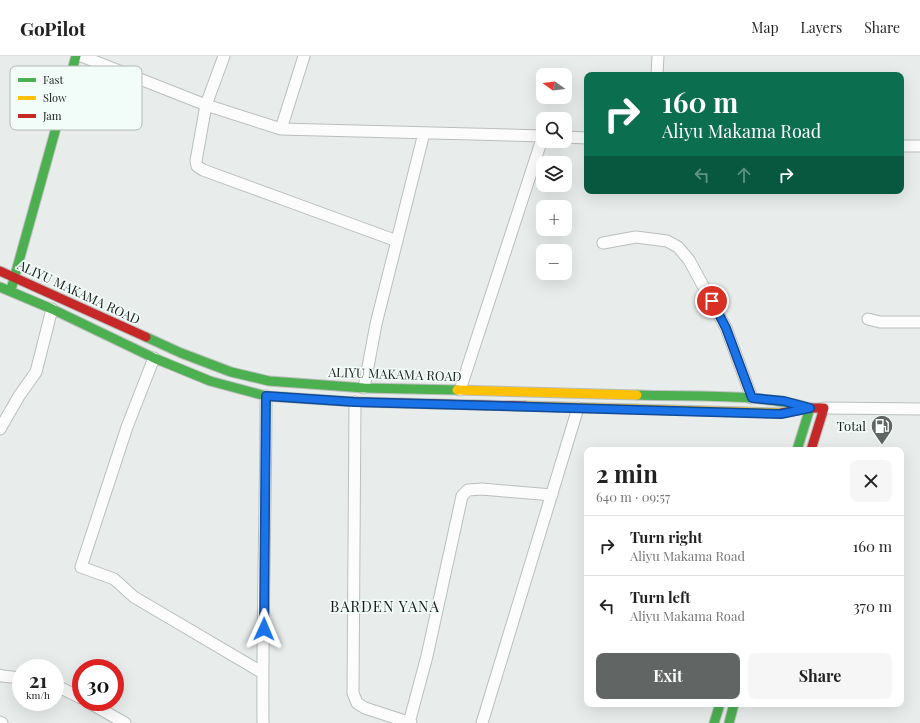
<!DOCTYPE html>
<html lang="en">
<head>
<meta charset="utf-8">
<style>
  body { margin:0; font-family:"Playfair Display",serif; background:#f6f6f6; color:#222; height:100vh; display:flex; flex-direction:column; font-size:15px; white-space:nowrap }
  * { box-sizing:border-box; margin:0 }
  p { font-size:13px; color:#767676 }
  .icon { flex:none; width:22px; height:22px; fill:none; stroke:currentColor; stroke-width:2; stroke-linecap:round; stroke-linejoin:round }
  .map { position:relative; flex:1; overflow:hidden }
  .details { position:absolute; left:584px; top:391px; width:320px; height:260px; display:flex; flex-direction:column; background:#fff; border-radius:8px; box-shadow:0 4px 16px #0002 }
  .details>* { flex:none }
  .hud { position:absolute; left:584px; top:16px; width:320px; height:122px; border-radius:8px; box-shadow:0 4px 16px #0002; background:#0b6e4f; color:#fff; overflow:hidden }
  .needle { width:26px; rotate:285deg }
  .fabs { position:absolute; left:536px; top:12px; display:grid; gap:8px }
  .fabs a { display:grid; place-items:center; width:36px; height:36px; border-radius:8px; background:#fff; box-shadow:0 4px 16px #0002; font-size:20px }
  .speed { position:absolute; left:12px; top:603px; display:flex; gap:8px; font-size:20px; font-weight:700; text-align:center }
  .speed>* { display:grid; place-content:center; width:52px; height:52px; border-radius:50%; background:#fff; box-shadow:0 4px 16px #0002; line-height:1 }
  .speed small { font-size:10px; font-weight:400 }
  .speed .limit { border:6px solid #d22; background:#fff; color:#111 }
  .pin { position:absolute; display:grid; place-items:center; width:34px; height:34px; color:#fff; margin:-17px; border:2px solid #fff; border-radius:50%; box-shadow:0 1px 4px #0007 }
  .me { position:absolute; width:44px; margin:-22px; rotate:1deg; stroke-linejoin:round; filter:drop-shadow(0 0 3px #0008) }
  .turn { display:flex; align-items:center; gap:14px; height:84px; padding:0 12px; font-size:18px }
  .turn .icon { width:52px; height:52px; stroke-width:2.5 }
  .turn b { display:block; font-size:28px; line-height:34px }
  .lanes { display:flex; align-items:center; height:38px; padding:0 12px; background:#0003; justify-content:center; gap:20px; direction:ltr }
  .lanes .off { opacity:.35 }
  .round { display:grid; place-items:center; flex:none; width:42px; height:42px; border-radius:8px; background:#f6f6f6 }
  .summary { display:flex; align-items:center; justify-content:space-between; height:68px; padding:0 12px }
  h1 { font-size:24px; font-weight:700; line-height:30px }
  .primary-button { display:flex; gap:8px; margin-top:auto; padding:8px 12px }
  .primary-button a { flex:1; height:46px; border-radius:8px; background:#616664; color:#fff; font-size:16px; font-weight:700; line-height:46px; text-align:center }
  .primary-button a+a { background:#f6f6f6; color:#222 }
  ul { padding:0; list-style:none }
  li { display:flex; align-items:center; gap:12px; height:60px; padding:0 12px; border-top:1px solid #e0e0e0 }
  li div { flex:1 }
  li b { display:block; font-size:15px }
  li em { font-style:normal }
  header { display:flex; align-items:center; gap:24px; box-sizing:border-box; height:56px; padding:0 20px; background:#fff; border-bottom:1px solid #e0e0e0 }
  header strong { font-size:19px }
  nav { display:flex; gap:22px; margin-inline-start:auto; font-size:14px }
  .map>svg:first-child { display:block }
  .lines { fill:none; stroke-linecap:round; stroke-linejoin:round }
  .street-casing { stroke:#babebd; stroke-width:13 }
  .fast-casing { stroke:#babebd; stroke-width:11 }
  .slow-casing { stroke:#babebd; stroke-width:11 }
  .jam-casing { stroke:#babebd; stroke-width:11 }
  .street { stroke:#fcfcfc; stroke-width:11 }
  .fast { stroke:#4caf50; stroke-width:9 }
  .slow { stroke:#ffc107; stroke-width:9 }
  .jam { stroke:#c62828; stroke-width:9 }
  .route-casing { stroke:#114b97; stroke-width:10 }
  .route { stroke:#1a73e8; stroke-width:7 }
  .labels { text-anchor:middle; stroke-width:3.5; stroke-linejoin:round; paint-order:stroke }
  .street-label { font-size:13px; fill:#191d1b; stroke:#f2fdfa }
  .poi-label { font-size:13px; fill:#191d1b; stroke:#f2fdfa; text-anchor:end }
  .quarter-label { font-size:15px; letter-spacing:1px; fill:#191d1b; stroke:#f2fdfa }
  .key { fill:#f2fdfa; stroke:#b1bab7; stroke-width:1 }
  .key-label { font-size:11px; fill:#191d1b }
</style>
</head>
<body>
<header>
<strong>GoPilot</strong>
<nav><a>Map</a><a>Layers</a><a>Share</a></nav>
</header>
<div class="map">
<svg width="920" height="667" viewBox="0 0 920 667">
  <rect width="100%" height="100%" fill="#e8edeb"/>
  <g class="lines">
    <g class="street-casing">
      <path id="street" d="M81,0L206,49L281,73L543,80
        M224,0L206,49L196,105L197,110L203,114L397,185
        M657,19L658,0
        M281,73L304,0
        M565,81L587,82
        M901,90H920
        M603,187L636,181L667,185L678,191L689,204L726,272L752,342
        M868,263L880,266H920
        M154,302L127,371L81,511L114,523L134,541L263,617
        M364,332L376,268L424,77
        M460,334L543,80
        M355,346L353,637L357,647L365,652L411,667
        M824,352L920,353
        M0,373L19,340L36,316L52,253
        M0,619L2,620L21,622
        M55,629L81,642
        M88,646L125,667
        M0,666L2,667
        M263,667C262,558 266,449 266,340
        M409,667L427,600L462,440L468,434L482,433L552,439
        M482,667L578,352"/>
    </g>
    <g class="fast-casing">
      <path id="fast" d="M12,230L76,0
        M0,231L52,253L154,302L210,325L266,340L356,346
        M146,281L181,297L231,316L269,325L364,332L457,334
        M637,339C693,341 753,337 807,351
        M797,394L810,352
        M714,667L720,648
        M729,667L734,648"/>
    </g>
    <g class="slow-casing">
      <path id="slow" d="M457,334L637,339
        M525,350L781,357"/>
    </g>
    <g class="jam-casing">
      <path id="jam" d="M0,215L146,281
        M356,346L525,350
        M781,357L810,352H824L811,394"/>
    </g>
    <use href="#street" class="street"/>
    <use href="#fast" class="fast"/>
    <use href="#slow" class="slow"/>
    <use href="#jam" class="jam"/>
  </g>
  <g class="lines">
    <g class="route-casing">
      <path id="route" d="M264,573L266,340L355,346L781,358L810,352L784,345L752,342L726,272L712,245"/>
    </g>
    <use href="#route" class="route"/>
  </g>
  <defs>
    <g id="fuel-pin" transform="scale(1.15)"><path d="M0 17L-7.5 6A9.5 9.5 0 1 1 7.5 6Z" fill="#616664" stroke="#f2fdfa"/><path d="M-5.5-6h7V0h2V4h1.3V-2.5L3-4.5l.8-.8L6-3V5H2.5V1h-1V6h-7ZM-4.2-4.7v3.2H.2V-4.7Z" fill="#fff"/></g>
  </defs>
  <g fill-rule="evenodd">
    <use href="#fuel-pin" x="882" y="370"/>
  </g>
  <g class="labels">
    <g class="street-label">
      <text transform="translate(79 236) rotate(25)" y="5">ALIYU MAKAMA ROAD</text>
      <text transform="translate(395 318) rotate(2)" y="5">ALIYU MAKAMA ROAD</text>
    </g>
    <g class="poi-label">
      <text x="866" y="375">Total</text>
    </g>
    <g class="quarter-label">
      <text x="385" y="556">BARDEN YANA</text>
    </g>
  </g>
  <rect x="10" y="10" width="132" height="64" rx="6" class="key"/>
  <rect x="18" y="22" width="18" height="4" fill="#4caf50"/>
  <rect x="18" y="40" width="18" height="4" fill="#ffc107"/>
  <rect x="18" y="58" width="18" height="4" fill="#c62828"/>
  <g class="key-label">
    <text x="43" y="28">Fast</text>
    <text x="43" y="46">Slow</text>
    <text x="43" y="64">Jam</text>
  </g>
</svg>
<div class="fabs">
<a><svg class="needle" viewBox="-14 -14 28 28"><path d="M0-13l5 13h-10z" fill="#e53935"/><path d="M0 13l5-13h-10z" fill="#767676"/></svg></a>
<a><svg class="icon" aria-label="search" viewBox="0 0 24 24"><circle cx="10" cy="10" r="6"/><path d="M15 15l6 6"/></svg></a>
<a><svg class="icon" aria-label="layers" viewBox="0 0 24 24"><path d="M12 4l9 5-9 5-9-5zM3 14l9 5 9-5"/></svg></a>
<a>+</a>
<a>−</a>
</div>
<div class="speed"><div>21<small>km/h</small></div><div class="limit">30</div></div>
<div class="pin" style="left:712px;top:245px;background:#d93025"><svg class="icon" aria-label="arrive" viewBox="0 0 24 24"><path d="M6 21V4h12l-3 4 3 4H6"/></svg></div>
<svg class="me" style="left:264px;top:573px" viewBox="-20 -20 40 40"><path d="M0-17L14 15 0 8-14 15z" fill="#1a73e8" stroke="#fff" stroke-width="4"/></svg>
<div class="hud">
<div class="turn"><svg class="icon" aria-label="right" viewBox="0 0 24 24"><path d="M7 20v-9h11M14 6l5 5-5 5"/></svg><div><b>160 m</b>Aliyu Makama Road</div></div>
<div class="lanes"><svg class="icon off" aria-label="left" viewBox="0 0 24 24"><path d="M17 20v-9H6M10 6l-5 5 5 5"/></svg><svg class="icon off" aria-label="ahead" viewBox="0 0 24 24"><path d="M12 20V5M6 11l6-6 6 6"/></svg><svg class="icon" aria-label="right" viewBox="0 0 24 24"><path d="M7 20v-9h11M14 6l5 5-5 5"/></svg></div>
</div>
<section class="details">
<div class="summary"><div><h1>2 min</h1><p>640 m · 09:57</p></div><a class="round"><svg class="icon" aria-label="close" viewBox="0 0 24 24"><path d="M6 6l12 12M18 6L6 18"/></svg></a></div>
<ul>
<li><svg class="icon" aria-label="right" viewBox="0 0 24 24"><path d="M7 20v-9h11M14 6l5 5-5 5"/></svg><div><b>Turn right</b><p>Aliyu Makama Road</p></div><em>160 m</em></li>
<li><svg class="icon" aria-label="left" viewBox="0 0 24 24"><path d="M17 20v-9H6M10 6l-5 5 5 5"/></svg><div><b>Turn left</b><p>Aliyu Makama Road</p></div><em>370 m</em></li>
</ul>
<div class="primary-button"><a>Exit</a><a>Share</a></div>
</section>
</div>
</body>
</html>
